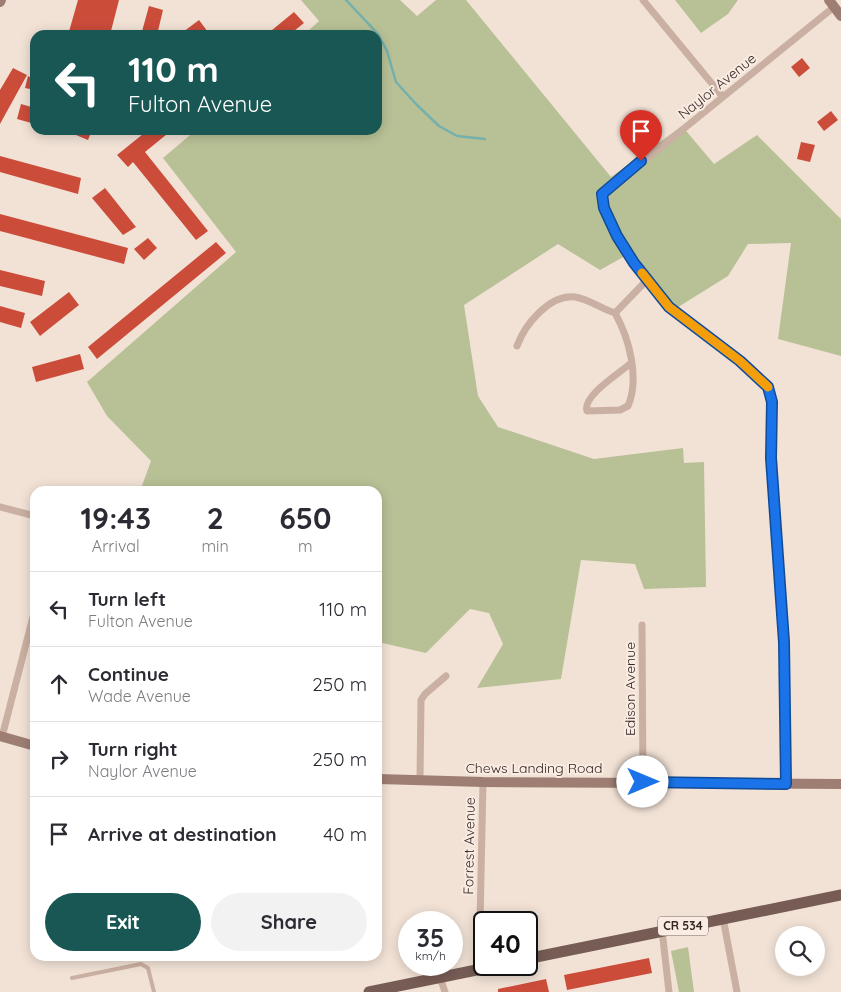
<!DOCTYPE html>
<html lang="en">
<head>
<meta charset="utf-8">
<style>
  body { margin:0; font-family:Quicksand,sans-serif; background:#f2f2f3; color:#2b2b33; height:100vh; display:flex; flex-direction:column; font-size:19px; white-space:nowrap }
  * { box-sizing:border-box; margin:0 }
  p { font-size:16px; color:#7c7c81 }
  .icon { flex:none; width:28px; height:28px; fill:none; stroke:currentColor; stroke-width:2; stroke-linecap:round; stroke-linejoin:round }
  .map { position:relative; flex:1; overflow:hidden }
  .side { position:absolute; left:30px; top:486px; width:352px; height:475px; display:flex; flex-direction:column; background:#fff; border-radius:15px; box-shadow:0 2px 12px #0003 }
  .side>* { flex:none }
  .guide { position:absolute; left:30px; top:30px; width:352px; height:105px; border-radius:15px; box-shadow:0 2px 12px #0003; background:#195754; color:#fff; overflow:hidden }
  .controls { position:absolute; left:775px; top:926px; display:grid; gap:10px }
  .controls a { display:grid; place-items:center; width:50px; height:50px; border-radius:50%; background:#fff; box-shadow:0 2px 12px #0003; font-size:25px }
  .speed { position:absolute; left:398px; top:911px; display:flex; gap:10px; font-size:25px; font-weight:700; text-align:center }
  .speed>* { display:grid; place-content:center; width:65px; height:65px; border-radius:50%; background:#fff; box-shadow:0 2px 12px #0003; line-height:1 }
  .speed small { font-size:12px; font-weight:400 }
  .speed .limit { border:2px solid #111; border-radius:8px; background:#fff; color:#111 }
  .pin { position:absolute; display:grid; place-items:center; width:42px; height:42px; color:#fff; margin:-51px -21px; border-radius:50% 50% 50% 0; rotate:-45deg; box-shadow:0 0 5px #0007 }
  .pin .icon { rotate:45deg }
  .me { position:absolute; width:55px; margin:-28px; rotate:90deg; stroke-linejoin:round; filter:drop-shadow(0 0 4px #0008) }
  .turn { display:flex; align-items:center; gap:18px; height:105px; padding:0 15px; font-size:22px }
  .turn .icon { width:65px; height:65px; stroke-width:2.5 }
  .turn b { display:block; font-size:35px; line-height:42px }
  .eta { display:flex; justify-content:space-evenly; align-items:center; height:85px; text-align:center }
  .eta b { font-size:30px; font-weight:700; line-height:35px }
  .primary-button { display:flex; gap:10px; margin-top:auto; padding:10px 15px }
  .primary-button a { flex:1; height:58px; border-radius:30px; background:#195754; color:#fff; font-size:20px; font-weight:700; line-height:58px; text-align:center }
  .primary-button a+a { background:#f2f2f3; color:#2b2b33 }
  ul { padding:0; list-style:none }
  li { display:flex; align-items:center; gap:15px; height:75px; padding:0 15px; border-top:1px solid #e1e1e2 }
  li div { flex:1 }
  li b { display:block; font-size:19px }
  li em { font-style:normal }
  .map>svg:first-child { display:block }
  .green { fill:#b8c196 }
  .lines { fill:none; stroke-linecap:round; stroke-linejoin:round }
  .stream { stroke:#74b0ac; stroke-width:2.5 }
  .building { fill:#cc4c3a }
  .lane { stroke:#cab0a2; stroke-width:4 }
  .street { stroke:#cab0a2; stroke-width:7 }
  .secondary { stroke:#9e7e73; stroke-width:10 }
  .primary { stroke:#775c55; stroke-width:11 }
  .route-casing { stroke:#114b97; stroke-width:12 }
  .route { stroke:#1a73e8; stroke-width:9 }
  .slow { stroke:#f59e0b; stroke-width:9 }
  .labels { text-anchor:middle; stroke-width:4; stroke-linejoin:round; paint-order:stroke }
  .shield { fill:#faece2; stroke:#6f635e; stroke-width:1 }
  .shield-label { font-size:12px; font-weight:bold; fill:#342825 }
  .street-label { font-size:14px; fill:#342825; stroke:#faece2 }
</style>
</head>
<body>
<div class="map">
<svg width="841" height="992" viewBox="0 0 841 992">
  <rect width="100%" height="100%" fill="#f2e2d6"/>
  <path class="green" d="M301,0H400L417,16L436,0H466L611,177L682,126L714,164L757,135L841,219V356L778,339L791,243L748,244L728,276L675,309L625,256L600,270L558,244L464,305L478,396L498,427L594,459L683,448L684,463L704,462L706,587L644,589L635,564L581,560L561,679L477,688L503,644L489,613L470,609L426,653L378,642V491H140L151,461L107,416L87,382L236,252L163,158L196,130H378V35H304L319,21Z
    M675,0H738L728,14L701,33Z
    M688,947L694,992H679L671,951Z"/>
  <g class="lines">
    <path class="stream" d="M346,0L378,34L387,51L396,82L417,105L439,126L457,136L485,139"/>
  </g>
  <path class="building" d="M78,0H119L110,35H68Z
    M149,6L163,10L157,35H141Z
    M294,12L304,23L289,35H266Z
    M199,20L208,32L204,35H179Z
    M802,58L810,68L799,77L791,67Z
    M13,68L27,75L0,124V90Z
    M28,76L35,80V90L25,88Z
    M21,104L35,108V124L17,119Z
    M831,111L838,120L824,131L817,122Z
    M64,130H92L88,140Z
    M148,130H172L145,152L208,231L196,240L133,162L128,167L117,155Z
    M801,142L815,145L810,162L797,159Z
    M0,156L81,178L78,194L0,172Z
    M105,188L136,227L123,235L92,198Z
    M0,214L128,248L124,264L0,231Z
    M148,238L157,248L144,260L134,249Z
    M216,242L226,253L97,359L88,347Z
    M0,270L45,281L42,296L0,286Z
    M69,292L79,305L40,336L30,322Z
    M0,306L25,313L21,328L0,322Z
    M80,354L84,369L36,382L32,367Z
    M649,958L652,973L567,990L564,975Z
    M546,979L549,992H498V989Z"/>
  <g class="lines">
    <path class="lane" d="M72,978L141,964L148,968L154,992"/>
    <path class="street" d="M643,0L723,97
      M615,313C629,338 640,378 628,406L620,410L587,411C582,396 620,373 631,363
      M615,313L647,280
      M517,346C525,324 550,294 575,297C589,299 601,309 615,313
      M0,507L35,516
      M642,625L643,782
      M2,737L35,609
      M420,780L421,700L425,694L446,676
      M786,784L784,642L771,459L772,402L768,387L740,361L669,307L634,263L617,235L604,208L603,194L834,7
      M723,918L737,992
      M662,930L669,992
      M479,970L483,782
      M440,977L445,992"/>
    <path class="secondary" d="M829,0L841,16
      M0,2L1,0
      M0,736L35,746
      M378,779L483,782L841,784"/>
    <path class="primary" d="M526,959L841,895
      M369,992L501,965"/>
  </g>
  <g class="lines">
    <g class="route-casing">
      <path id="route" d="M641,161L602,194L604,208L617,236L634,263L669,307L740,361L768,387L772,402L771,458L784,642L786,784L643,782"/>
    </g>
    <use href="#route" class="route"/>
    <path class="slow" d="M642,273L669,307L740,361L768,387"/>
  </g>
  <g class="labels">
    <rect class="shield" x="658" y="916.5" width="50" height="19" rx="4"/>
    <g class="shield-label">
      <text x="683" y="930">CR 534</text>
    </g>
    <g class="street-label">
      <text transform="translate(717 86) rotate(-39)" y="5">Naylor Avenue</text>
      <text transform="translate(630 689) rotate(-90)" y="5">Edison Avenue</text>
      <text x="534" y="773">Chews Landing Road</text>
      <text transform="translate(469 846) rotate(-89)" y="5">Forrest Avenue</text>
    </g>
  </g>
</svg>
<div class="controls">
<a><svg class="icon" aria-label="search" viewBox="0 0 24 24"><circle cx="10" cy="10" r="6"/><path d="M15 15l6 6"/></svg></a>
</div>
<div class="speed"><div>35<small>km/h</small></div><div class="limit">40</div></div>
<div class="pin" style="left:641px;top:161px;background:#d93025"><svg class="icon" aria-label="arrive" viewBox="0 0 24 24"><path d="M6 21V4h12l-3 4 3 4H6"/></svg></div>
<svg class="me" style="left:643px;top:782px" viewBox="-20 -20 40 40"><circle r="19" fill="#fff"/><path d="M0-13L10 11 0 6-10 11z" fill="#1a73e8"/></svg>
<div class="guide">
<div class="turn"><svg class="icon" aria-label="left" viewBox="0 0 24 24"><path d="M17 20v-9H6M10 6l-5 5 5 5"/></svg><div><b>110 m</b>Fulton Avenue</div></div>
</div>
<section class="side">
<div class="eta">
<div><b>19:43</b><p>Arrival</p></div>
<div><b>2</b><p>min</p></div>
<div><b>650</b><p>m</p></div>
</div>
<ul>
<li><svg class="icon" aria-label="left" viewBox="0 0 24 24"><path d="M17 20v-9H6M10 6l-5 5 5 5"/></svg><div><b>Turn left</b><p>Fulton Avenue</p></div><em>110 m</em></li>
<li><svg class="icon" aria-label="ahead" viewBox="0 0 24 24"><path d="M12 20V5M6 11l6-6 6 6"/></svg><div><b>Continue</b><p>Wade Avenue</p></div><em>250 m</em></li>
<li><svg class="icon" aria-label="right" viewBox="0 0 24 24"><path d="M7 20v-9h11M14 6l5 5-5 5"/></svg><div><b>Turn right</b><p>Naylor Avenue</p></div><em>250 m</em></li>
<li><svg class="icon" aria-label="arrive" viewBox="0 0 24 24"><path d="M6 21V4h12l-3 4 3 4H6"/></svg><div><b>Arrive at destination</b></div><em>40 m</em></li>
</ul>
<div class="primary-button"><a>Exit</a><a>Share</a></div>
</section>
</div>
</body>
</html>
